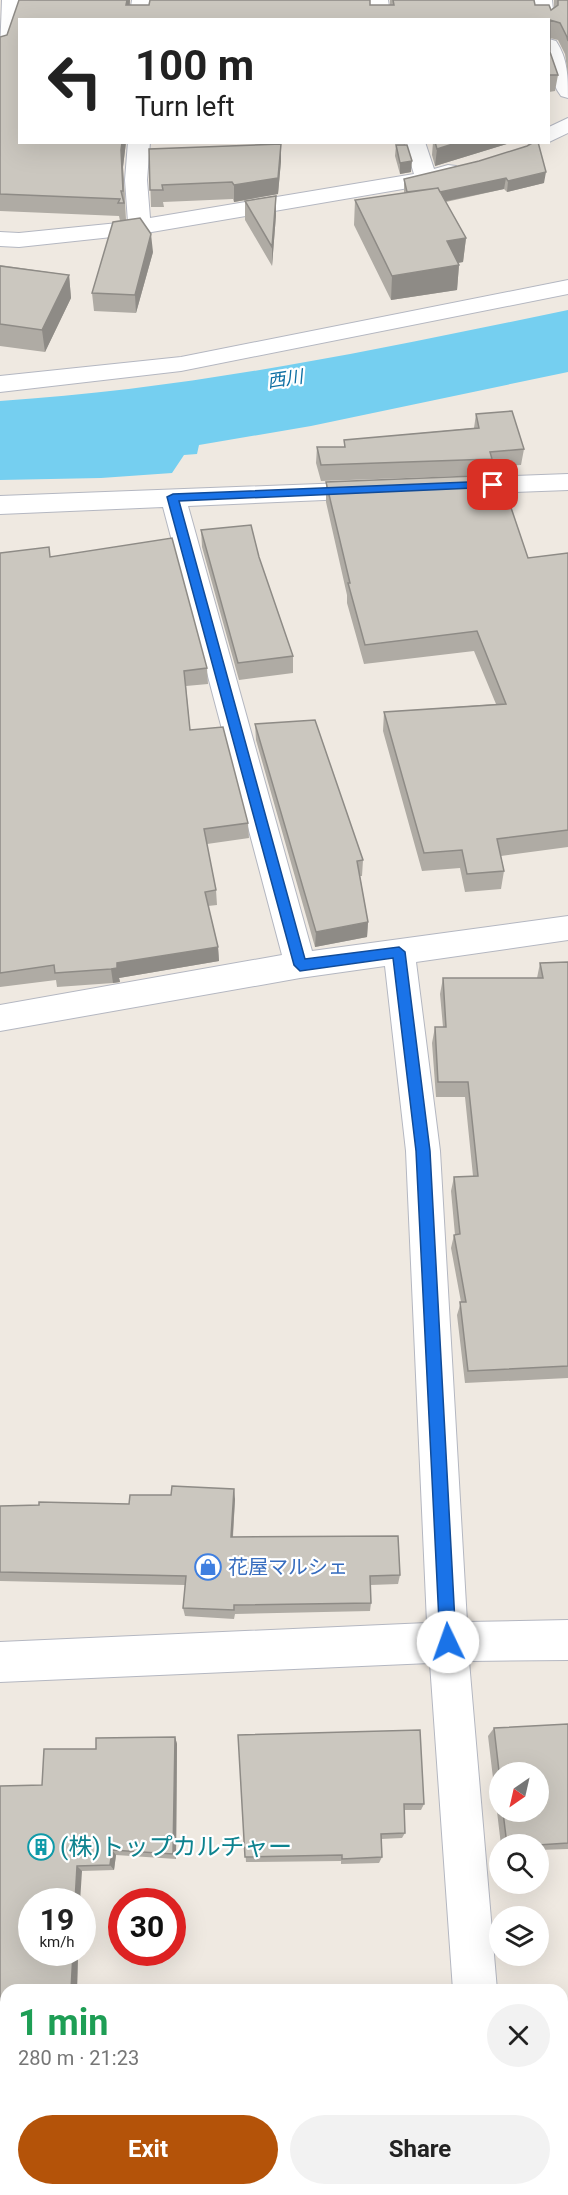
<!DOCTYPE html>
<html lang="en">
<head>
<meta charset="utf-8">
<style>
  body { margin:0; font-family:Roboto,"Noto Sans JP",sans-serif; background:#f2f2f2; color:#222; height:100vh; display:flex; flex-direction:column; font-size:22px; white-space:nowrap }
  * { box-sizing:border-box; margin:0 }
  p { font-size:20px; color:#767676 }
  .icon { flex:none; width:33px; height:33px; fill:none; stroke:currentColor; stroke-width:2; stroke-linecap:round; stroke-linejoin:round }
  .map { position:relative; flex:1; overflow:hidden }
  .drawer { position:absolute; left:0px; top:1984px; width:568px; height:212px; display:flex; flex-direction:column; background:#fff; border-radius:18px 18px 0 0; box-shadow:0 6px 24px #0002 }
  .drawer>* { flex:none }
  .guide { position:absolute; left:18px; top:18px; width:532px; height:126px; border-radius:0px; box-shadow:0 6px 24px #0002; background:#fff; color:#222; overflow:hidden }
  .needle { width:39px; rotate:214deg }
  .fabs { position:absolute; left:489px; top:1762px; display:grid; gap:12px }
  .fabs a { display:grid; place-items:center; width:60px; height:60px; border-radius:50%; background:#fff; box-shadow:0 6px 24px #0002; font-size:30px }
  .speed { position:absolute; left:18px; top:1888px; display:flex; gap:12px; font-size:30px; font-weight:700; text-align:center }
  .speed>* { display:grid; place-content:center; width:78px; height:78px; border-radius:50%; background:#fff; box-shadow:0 6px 24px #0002; line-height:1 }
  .speed small { font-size:15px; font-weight:400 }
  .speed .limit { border:9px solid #d22; background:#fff; color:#111 }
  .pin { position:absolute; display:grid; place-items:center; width:51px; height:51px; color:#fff; margin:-26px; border-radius:12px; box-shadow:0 3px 9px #0006 }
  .me { position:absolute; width:66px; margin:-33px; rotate:357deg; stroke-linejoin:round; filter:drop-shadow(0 0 4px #0008) }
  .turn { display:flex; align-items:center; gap:21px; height:126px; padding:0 18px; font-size:27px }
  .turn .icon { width:78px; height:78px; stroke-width:2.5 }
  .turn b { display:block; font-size:42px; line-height:51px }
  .round { display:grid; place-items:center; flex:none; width:63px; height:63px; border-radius:32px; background:#f2f2f2 }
  .headline { display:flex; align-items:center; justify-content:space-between; height:102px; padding:0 18px }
  h1 { font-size:36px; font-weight:700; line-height:45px; color:#1e9e55 }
  .action { display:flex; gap:12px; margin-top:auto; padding:12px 18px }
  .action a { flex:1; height:69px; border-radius:36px; background:#b45309; color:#fff; font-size:24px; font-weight:700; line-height:69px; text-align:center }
  .action a+a { background:#f2f2f2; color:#222 }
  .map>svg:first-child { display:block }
  .water { fill:#75cff0 }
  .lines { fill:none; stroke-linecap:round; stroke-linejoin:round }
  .minor-casing { stroke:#b4b7c1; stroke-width:2 }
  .minor { fill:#fff; fill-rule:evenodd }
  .wall { fill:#afaba4; fill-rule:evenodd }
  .shaded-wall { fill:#8e8b86 }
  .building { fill:#cbc7bf; stroke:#8e8b86; stroke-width:1.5 }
  .route { fill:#1a73e8; stroke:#114b97; stroke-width:1.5 }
  .labels { text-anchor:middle; stroke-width:4.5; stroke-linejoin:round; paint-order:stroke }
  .far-water-label { font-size:18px; font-style:italic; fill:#0d6fa3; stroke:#fff }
  .shop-label { font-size:20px; fill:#366cbe; stroke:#fff; text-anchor:start }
  .near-culture-label { font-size:24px; fill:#0d838f; stroke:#fff; text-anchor:start }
</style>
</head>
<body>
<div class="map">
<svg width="568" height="2195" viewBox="0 0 568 2195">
  <rect width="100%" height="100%" fill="#efe9e1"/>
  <path class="water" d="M568,310V372L311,426L199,445L197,454L184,455L172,473L101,478L0,480V401C192,389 380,349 568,310Z"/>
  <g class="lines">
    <g class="minor-casing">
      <path id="minor" d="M2,0H22C19,17 17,36 7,51L0,53Z
        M132,0H152L149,20H129Z
        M368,0H388L391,20H371Z
        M532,0H552L554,20L551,24L549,25V20H534Z
        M549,39L556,41C568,59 568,77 568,98L561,96C548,79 549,60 549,39Z
        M568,118V133L549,142V127Z
        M128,142H150L147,180L150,218L414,174L404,142H425L434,169L448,165L456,166L459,171L456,176L426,185L140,234L19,247L0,246V232L19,233L128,222L125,180Z
        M568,280V294L181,371L0,392V376L181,357Z
        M568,474V490L459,494L450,492L446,486L450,480L459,478Z
        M371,482L380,484L384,490L380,496L371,498L188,506L312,951L568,916V940L416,962L440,1151L467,1622L568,1620V1660L469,1661L497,1990H453L430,1663L0,1682V1642L427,1623L406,1151L385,966L300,978L0,1031V1005L282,955L163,507L0,514V496Z
        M467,2190H513V2195H467Z"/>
    </g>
    <use href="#minor" class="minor"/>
  </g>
  <path class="wall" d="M19,0H130V5H149L150,0H370V5H390V0H534L535,5H549L551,10L554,7V0H568V75L565,54L558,40L550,38V52L558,75L555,91L549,92V20H20V142H126L123,167L126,220L120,221L119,216L0,211V37L7,35Z
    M433,142H513L435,166L432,155Z
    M281,144V161L278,194L234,202L233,199L163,202L164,207H151L149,149Z
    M396,145L411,172L400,174L395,156Z
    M479,161L544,183L507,192L504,189L446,202L466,238L463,262L458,263L459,265L457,290L391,300L354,225L355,200L404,193V179Z
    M276,196V215L272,266L245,220V201Z
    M153,252L136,313L94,311L92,293Z
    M0,265L69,275L71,298L45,352L0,346Z
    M476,414L524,449L521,465L491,467L490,475L321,481L316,463L317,447H344V440L474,428Z
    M326,482L528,558L568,553V847L501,856L504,871L501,889L465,892L460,868L422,871L383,731L384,712L496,704L474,651L364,664L347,603V595L326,502Z
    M201,530L293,656V673L239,680L202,547Z
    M0,553L50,557L207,668L208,684L186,686L190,730L248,823L249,838L207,844L216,890L217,905L208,906L218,947L219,961L119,978L120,982L113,983L57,987L56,980L0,987Z
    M255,724L363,860L362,876H360L368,922L367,937L315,947L256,740Z
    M568,962V1378L465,1383L457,1315L461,1302L451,1248L454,1235H455L451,1191L454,1177L473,1176L465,1097H436L432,1043L435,1027H443L440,994L443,978H537L540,963Z
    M235,1499L233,1537L400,1575L398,1584L371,1585V1603L370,1611L235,1614L234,1619L185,1616L183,1608L185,1585L0,1581V1506L129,1504Z
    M568,1724V1849L538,1850V1845H501L488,1736L494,1728ZM500,1773L538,1812H500Z
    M238,1735L424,1804L421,1810H404L405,1833L402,1838L381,1839L382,1857L379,1863L341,1864V1861L246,1862Z
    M175,1737L177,1744L176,1859L116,1855L114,1870L82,1871L32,1953H78L77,1990H6L42,1785Z"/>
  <path class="shaded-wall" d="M127,0H130L128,20L126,5Z
    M122,142H126L123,167L125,208L121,150Z
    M459,142H513L435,166L437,149Z
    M281,144V161L278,194L234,202V185Z
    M412,161L411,172L400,174V163Z
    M546,172L544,183L507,192L508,181Z
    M506,178L504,189L408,209L409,198Z
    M276,196V215L272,266V247Z
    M151,234L153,252L136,313L135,295Z
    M466,238L463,262L444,265L447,241Z
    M459,265L457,290L391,300L392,276Z
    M69,275L71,298L45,352L42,330Z
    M368,922L367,937L315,947L316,932Z
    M218,947L219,961L119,978L120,982L113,983L111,969L117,963Z
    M234,1489L235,1499L232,1547L231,1537Z
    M175,1737L177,1744L176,1859L173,1854Z
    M112,1850L116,1855L114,1870L110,1865Z
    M77,1866L82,1871L80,1902H75Z
    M73,1953H78L77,1990H71Z"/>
  <path class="building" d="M19,0H127L126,5H149L150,0H370V5H394L393,0H534L535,5H549L551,10L558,5V0H568V41L567,37L560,23L550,20V52L558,75H549V20H20V142H122L121,150L123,191H121L124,203H118L120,199L0,194V37L7,35Z
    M435,142H459L437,149Z
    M534,142H538L546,172L508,181L506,178L440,192L438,188L407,192L404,179L479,161L527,146Z
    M281,144L278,178L234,185L232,182L162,185L163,190H150L149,149Z
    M396,145H407L412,161L400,163Z
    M438,188L466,238L447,241L459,265L392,276L355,200Z
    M276,196L272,247L245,201Z
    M140,218L151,234L135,295L92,293L113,222Z
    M0,266L69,275L42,330L0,324Z
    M512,411L524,449L490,452L492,459L321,465L317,447H345L344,440L479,428L476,414Z
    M500,475L528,558L568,553V830L497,839L504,871L467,874L462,850L424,853L384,712L506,704L477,631L365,645L348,583H350L326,482Z
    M251,525L259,557L293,656L238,663L201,530Z
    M172,538L207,668L184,671L190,730L223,727L248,823L204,829L216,890L205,892L218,947L117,963V968L111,969L55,973L54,965L0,973V553L49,547L50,557Z
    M315,720L363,860L357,861L368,922L316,932L255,724Z
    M568,962V1366L468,1371L460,1302H466L454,1235L460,1234L454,1177L478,1176L468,1082H438L435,1027H446L443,978H543L540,963Z
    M172,1486L234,1489L231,1537L398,1536L400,1575L370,1576L371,1603L234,1605V1610L183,1608L186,1576L0,1572V1506L39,1505V1502L129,1504L130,1495H171Z
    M568,1724V1843L538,1845H507L503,1812H538V1773H500V1780L494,1728Z
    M420,1730L424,1804H404L405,1833L381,1834L382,1857L342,1859V1855L245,1857L238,1735Z
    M175,1737L173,1854L112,1850L110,1865L77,1866L75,1902H32V1953H73L71,1990H6V2082H0V1786L42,1785L44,1749H96V1738Z
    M568,2020V2137H562V2021Z
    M117,2190H206V2195H117Z"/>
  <path class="route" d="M493,481L496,482V487L179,501L305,959L399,947L405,952L430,1151L456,1642L454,1648L448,1651L442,1648L440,1642L416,1151L393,958L300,971L294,965L167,497L173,494Z"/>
  <defs>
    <g id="shop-ring" transform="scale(1.35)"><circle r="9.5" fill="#fff" stroke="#3f7fe0" stroke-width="1.5"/><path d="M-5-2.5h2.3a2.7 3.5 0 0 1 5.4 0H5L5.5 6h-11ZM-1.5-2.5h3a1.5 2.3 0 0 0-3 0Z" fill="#3f7fe0"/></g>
    <g id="building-ring" transform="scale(1.35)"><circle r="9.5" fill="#fff" stroke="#0f9aa8" stroke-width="1.5"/><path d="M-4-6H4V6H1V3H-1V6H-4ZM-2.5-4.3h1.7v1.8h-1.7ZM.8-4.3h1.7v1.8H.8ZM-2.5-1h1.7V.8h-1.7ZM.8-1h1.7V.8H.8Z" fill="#0f9aa8"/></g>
  </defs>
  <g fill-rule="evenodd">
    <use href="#shop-ring" x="208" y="1567"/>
    <use href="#building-ring" x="41" y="1847"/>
  </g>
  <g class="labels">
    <g class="far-water-label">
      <text transform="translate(285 379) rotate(-9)" y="6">西川</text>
    </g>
    <g class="shop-label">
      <text x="228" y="1574">花屋マルシェ</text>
    </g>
    <g class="near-culture-label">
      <text x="60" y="1855">(株)トップカルチャー</text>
    </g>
  </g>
</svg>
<div class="fabs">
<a><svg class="needle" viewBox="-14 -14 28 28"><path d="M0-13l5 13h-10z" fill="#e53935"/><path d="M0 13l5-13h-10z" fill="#767676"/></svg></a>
<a><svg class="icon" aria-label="search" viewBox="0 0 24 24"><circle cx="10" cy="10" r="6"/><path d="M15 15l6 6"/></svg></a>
<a><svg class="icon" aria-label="layers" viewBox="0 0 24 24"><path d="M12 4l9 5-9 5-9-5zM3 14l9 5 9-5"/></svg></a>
</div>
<div class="speed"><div>19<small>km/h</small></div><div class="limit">30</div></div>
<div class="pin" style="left:493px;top:485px;background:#d93025"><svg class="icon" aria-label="arrive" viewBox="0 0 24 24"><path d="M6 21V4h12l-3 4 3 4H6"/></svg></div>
<svg class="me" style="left:448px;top:1642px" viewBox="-20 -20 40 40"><circle r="19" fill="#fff"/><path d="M0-13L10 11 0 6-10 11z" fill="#1a73e8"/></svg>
<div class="guide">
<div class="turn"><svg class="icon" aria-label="left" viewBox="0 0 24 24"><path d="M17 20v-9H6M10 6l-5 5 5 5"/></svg><div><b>100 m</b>Turn left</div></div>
</div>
<section class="drawer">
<div class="headline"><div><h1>1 min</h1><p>280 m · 21:23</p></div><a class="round"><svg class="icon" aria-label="close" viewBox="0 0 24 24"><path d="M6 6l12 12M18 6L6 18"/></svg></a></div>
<div class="action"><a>Exit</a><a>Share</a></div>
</section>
</div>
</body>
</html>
